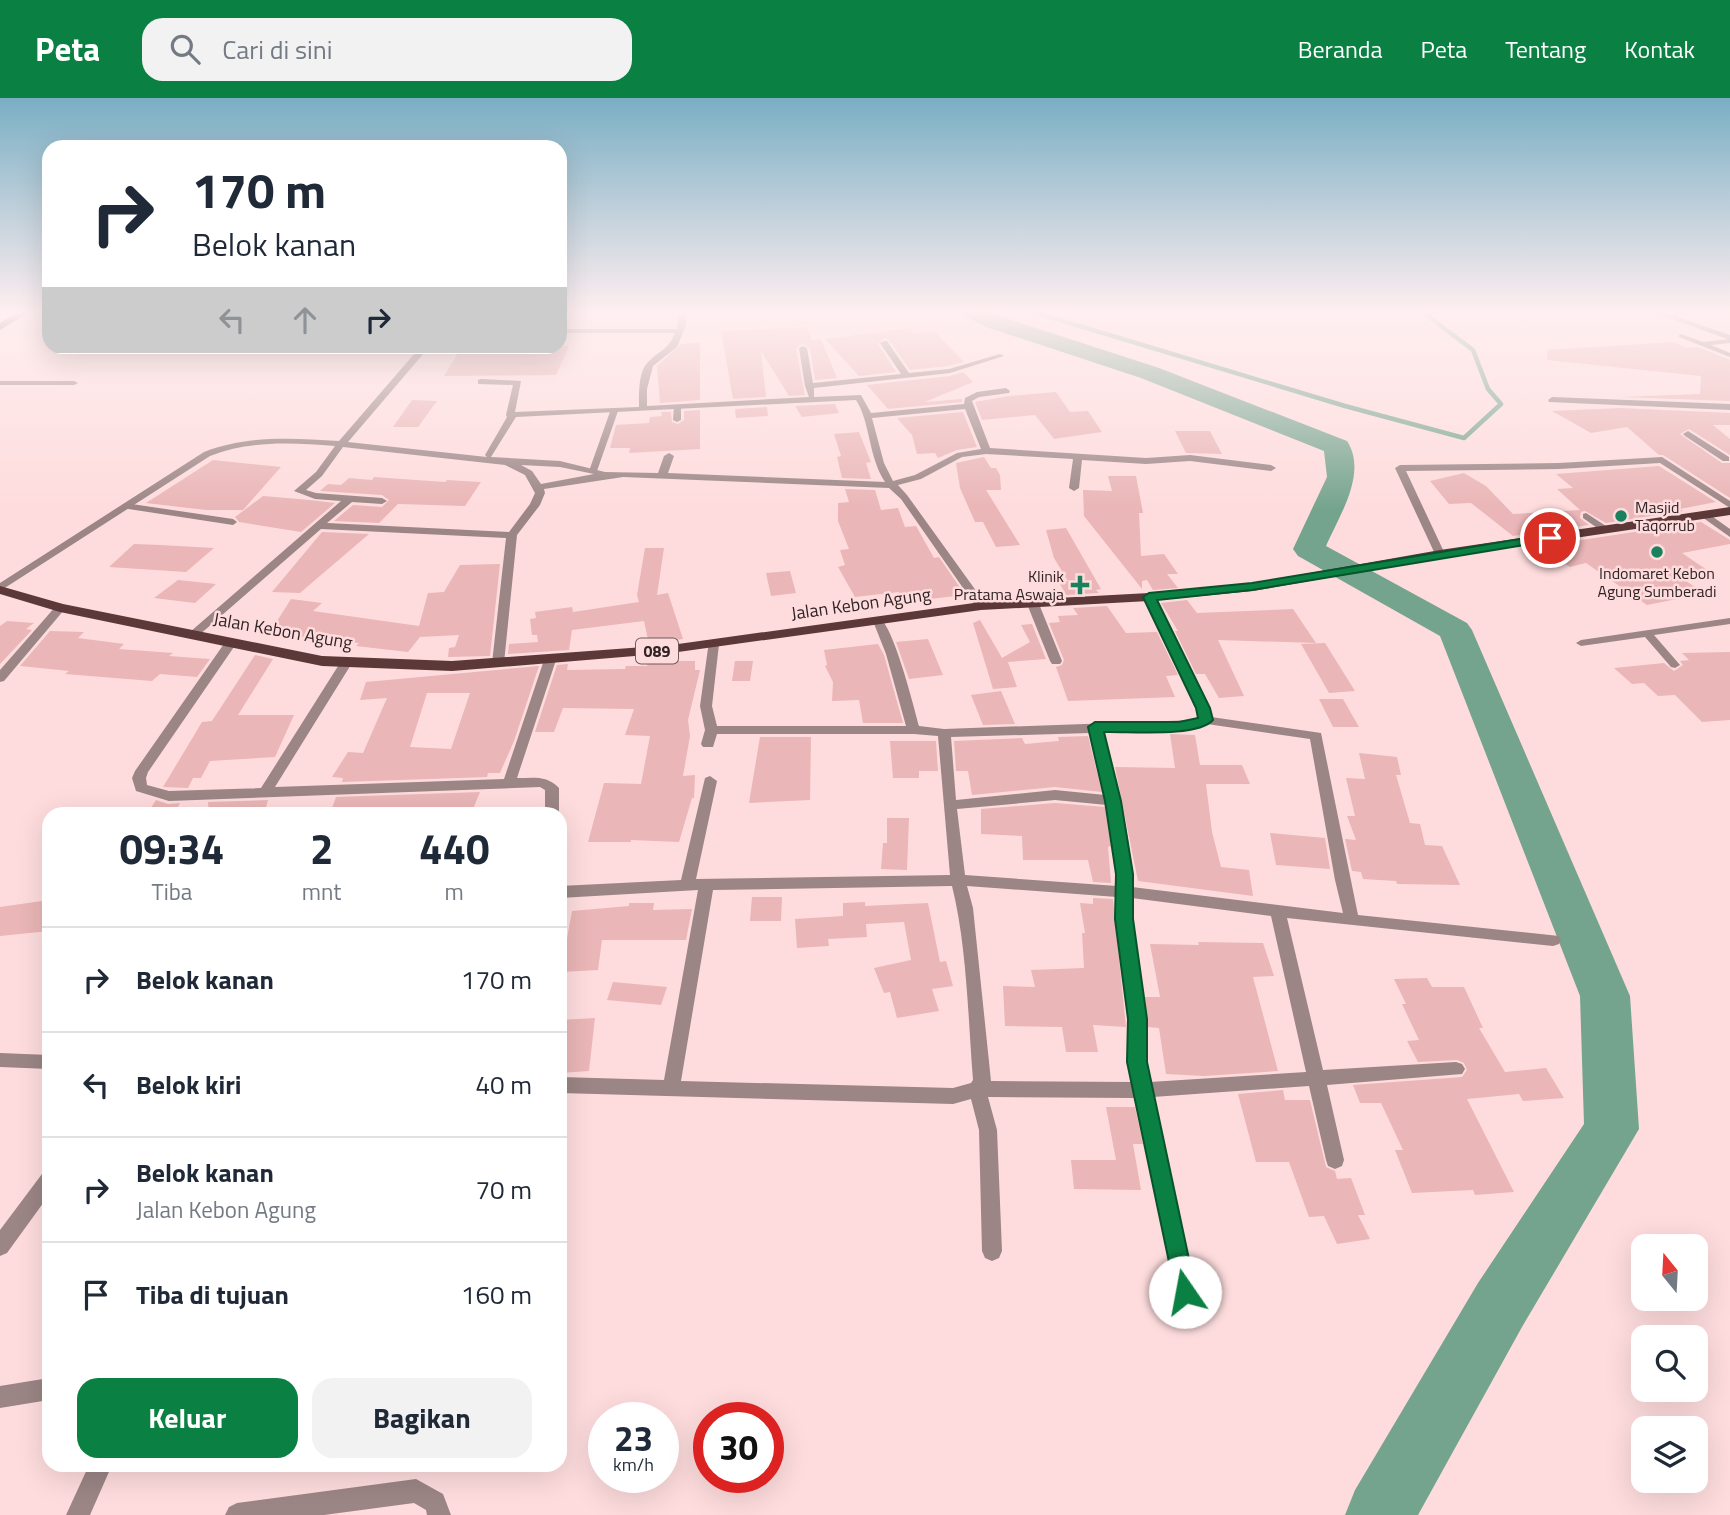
<!DOCTYPE html>
<html lang="id">
<head>
<meta charset="utf-8">
<style>
  body { margin:0; font-family:"Titillium Web",sans-serif; background:#f2f2f3; color:#1f2937; height:100vh; display:flex; flex-direction:column; font-size:26px; white-space:nowrap }
  * { box-sizing:border-box; margin:0 }
  p { font-size:23px; color:#747a83 }
  .icon { flex:none; width:38px; height:38px; fill:none; stroke:currentColor; stroke-width:2; stroke-linecap:round; stroke-linejoin:round }
  .map { position:relative; flex:1; overflow:hidden }
  .sheet { position:absolute; left:42px; top:709px; width:525px; height:665px; display:flex; flex-direction:column; background:#fff; border-radius:21px; box-shadow:0 7px 28px #0002 }
  .sheet>* { flex:none }
  .guide { position:absolute; left:42px; top:42px; width:525px; height:214px; border-radius:21px; box-shadow:0 7px 28px #0002; background:#fff; color:#1f2937; overflow:hidden }
  .needle { width:46px; rotate:342deg }
  .controls { position:absolute; left:1631px; top:1136px; display:grid; gap:14px }
  .controls a { display:grid; place-items:center; width:77px; height:77px; border-radius:14px; background:#fff; box-shadow:0 7px 28px #0002; font-size:35px }
  .speed { position:absolute; left:588px; top:1304px; display:flex; gap:14px; font-size:35px; font-weight:700; text-align:center }
  .speed>* { display:grid; place-content:center; width:91px; height:91px; border-radius:50%; background:#fff; box-shadow:0 7px 28px #0002; line-height:1 }
  .speed small { font-size:18px; font-weight:400 }
  .speed .limit { border:10px solid #d22; background:#fff; color:#111 }
  .pin { position:absolute; display:grid; place-items:center; width:60px; height:60px; color:#fff; margin:-30px; border:4px solid #fff; border-radius:50%; box-shadow:0 2px 7px #0007 }
  .me { position:absolute; width:77px; margin:-38px; rotate:348deg; stroke-linejoin:round; filter:drop-shadow(0 0 5px #0008) }
  .turn { display:flex; align-items:center; gap:24px; height:147px; padding:0 35px; font-size:32px }
  .turn .icon { width:91px; height:91px; stroke-width:2.5 }
  .turn b { display:block; font-size:49px; line-height:60px }
  .lanes { display:flex; align-items:center; height:66px; padding:0 35px; background:#0003; justify-content:center; gap:35px; direction:ltr }
  .lanes .off { opacity:.35 }
  .eta { display:flex; justify-content:space-evenly; align-items:center; height:119px; text-align:center }
  .eta b { font-size:42px; font-weight:700; line-height:49px }
  .action { display:flex; gap:14px; margin-top:auto; padding:14px 35px }
  .action a { flex:1; height:80px; border-radius:21px; background:#0b8043; color:#fff; font-size:28px; font-weight:700; line-height:80px; text-align:center }
  .action a+a { background:#f2f2f3; color:#1f2937 }
  ul { padding:0; list-style:none }
  li { display:flex; align-items:center; gap:21px; height:105px; padding:0 35px; border-top:2px solid #e0e1e3 }
  li div { flex:1 }
  li b { display:block; font-size:26px }
  li em { font-style:normal }
  header { display:flex; align-items:center; gap:42px; box-sizing:border-box; height:98px; padding:0 35px; background:#0b8043; color:#fff }
  header strong { font-size:33px }
  nav { display:flex; gap:38px; margin-inline-start:auto; font-size:24px }
  .search { width:490px; height:63px; background:#f2f2f3; display:flex; align-items:center; gap:18px; box-sizing:border-box; padding:0 24px; border-radius:21px; color:#747a83; font-size:26px }
  .map>svg:first-child { display:block }
  .lines { fill:none; stroke-linecap:round; stroke-linejoin:round }
  .stream { stroke:#75a48e; stroke-width:4.5 }
  .river { fill:#75a48e; fill-rule:evenodd }
  .building { fill:#eab6b7; fill-rule:evenodd }
  .service { fill:#9b8585; fill-rule:evenodd }
  .minor { fill:#9b8585; fill-rule:evenodd }
  .primary { fill:#5c3839; fill-rule:evenodd }
  .route { fill:#0b8043; stroke:#07532c; stroke-width:2 }
  .poi-dot { fill:#19815c; stroke:#fedcdd; stroke-width:2.5 }
  .labels { text-anchor:middle; stroke-width:5; stroke-linejoin:round; paint-order:stroke }
  .far-poi-label { font-size:16px; fill:#312425; stroke:#fedcdd; text-anchor:start }
  .shield { fill:#fedcdd; stroke:#6e5b5c; stroke-width:2 }
  .shield-label { font-size:16px; font-weight:bold; fill:#312425 }
  .street-label { font-size:18px; fill:#312425; stroke:#fedcdd }
</style>
</head>
<body>
<header>
<strong>Peta</strong>
<div class="search"><svg class="icon" aria-label="search" viewBox="0 0 24 24"><circle cx="10" cy="10" r="6"/><path d="M15 15l6 6"/></svg>Cari di sini</div>
<nav><a>Beranda</a><a>Peta</a><a>Tentang</a><a>Kontak</a></nav>
</header>
<div class="map">
<svg width="1730" height="1417" viewBox="0 0 1730 1417">
  <rect width="100%" height="100%" fill="#fedcdd"/>
  <g class="lines">
    <path class="stream" d="M1030,213L1345,308L1464,340L1501,306L1488,291L1473,252L1421,213
      M1677,216L1682,213"/>
    <path class="river" d="M962,213H989L1002,219L1159,270L1347,343C1368,375 1339,418 1326,448L1467,525L1472,532L1630,898L1639,1031L1522,1229L1418,1417H1345L1355,1392L1478,1185L1584,1026L1580,898L1440,538L1298,458L1293,451L1327,379L1324,353L1141,280L986,229L965,218Z"/>
  </g>
  <path class="building" d="M807,229L812,242L821,241L837,280L815,282L810,250L802,246L796,250L805,297L789,298L761,253L766,299L733,301L721,233Z
    M910,230L913,235L934,233L964,264L948,268L910,272L889,242L884,240L878,246L896,274L859,278L825,241Z
    M1674,244L1686,250L1698,249L1730,262V303L1621,299L1700,296L1701,278L1547,262L1548,252Z
    M700,245V302L660,305L657,268L681,246Z
    M517,248H569L556,277L444,278L458,255L509,256Z
    M963,274L973,284L925,304L962,301V304L888,311L867,287L950,278Z
    M1056,294L1070,314L1088,313L1102,334L1054,341L1035,317L982,322L975,304L1009,298Z
    M412,302L437,303L418,329H393Z
    M835,306L839,315L802,319L795,308Z
    M767,309L768,318L736,320L735,311Z
    M1621,310L1730,315V327H1713L1730,341V357L1689,331L1680,336L1722,365H1730V400L1663,357H1659L1627,329L1591,335L1552,313Z
    M700,312V351L629,355L630,350H610L616,327L649,325L650,319L662,318L661,314H671L672,324L678,326L684,322V313Z
    M963,314L977,349L957,352L938,360L935,355L917,356L912,337L897,320Z
    M1175,333H1210L1222,356L1186,355Z
    M859,334L871,364L866,365L871,381L842,380L837,359L841,358L834,336Z
    M984,359L991,370H996L1000,377L1001,392H986L1020,447L996,449L983,424H975L960,390L956,365Z
    M213,362L281,369L243,412H206L146,405Z
    M1659,368L1716,404L1680,411L1683,413L1606,425L1585,413L1581,414L1580,420L1589,427L1513,438L1471,405L1449,406L1430,383L1464,375L1486,388L1513,416L1580,412L1557,391L1573,390L1556,376Z
    M1108,378H1136L1143,415H1139L1141,458L1164,456L1178,476H1167L1178,490L1153,492L1147,482L1142,483V491L1084,418L1083,392L1112,393Z
    M374,379L445,384L447,382L481,384L465,408L398,406L379,425L334,423L353,407L382,409L389,402L382,397L320,393L328,386L341,387L349,380L372,382Z
    M845,391L875,392L881,412L898,410L905,429L916,428L934,460L939,459L965,497L903,504L899,494L855,499L838,469L845,467L840,452L849,451L838,423V405L849,404Z
    M263,398L310,402L335,405L301,434L239,424L235,419Z
    M1701,424L1730,442V446L1682,455L1707,472L1677,477L1698,491L1674,495L1676,497L1672,498L1677,501L1647,507L1586,465L1570,469L1540,451L1535,456L1528,450Z
    M1066,430L1101,491L1096,492L1099,495L1066,497L1059,484L1068,483L1054,460L1046,432Z
    M322,434L369,436L300,495L272,494Z
    M134,446L160,447L214,450L186,474L109,469Z
    M645,450H664L657,497L668,495L683,541L649,546L644,523L572,532L569,552L508,556L509,546L538,544L537,537H532L530,521L536,520L535,514L572,509L573,514L639,504L637,497Z
    M500,466L490,558L448,559L449,550L455,549L459,537L420,539L408,554L356,548L359,545L271,536L276,531H272L291,501L322,505L313,513L419,528L428,495L444,494L460,467Z
    M790,473L796,495L771,498L766,475Z
    M178,482L216,486L195,505L154,500Z
    M1187,502L1197,515L1293,511L1316,545L1218,542L1244,598L1219,600L1205,576H1196L1175,533H1178L1161,505Z
    M1107,508L1126,535L1157,534L1178,577L1166,578L1175,599L1068,603L1056,569L1062,567L1064,562L1049,525L1060,524L1058,518L1078,517L1073,510Z
    M980,522L1002,560L1030,544L1021,527L1032,526L1046,561L1008,564L1017,589L993,591L973,525Z
    M7,523L34,525L26,531L32,532L0,566V528Z
    M50,533L84,534L78,540L124,546L119,551L173,555L169,558L210,561L197,579L160,576L152,583L65,576L69,573L20,568Z
    M928,541L943,577L909,581L896,544Z
    M1325,545L1355,593L1329,595L1301,546Z
    M878,546L884,557L903,625H863L859,602L832,603L833,584L825,568L827,567L824,552Z
    M1730,554V622L1702,624L1675,597L1658,598L1644,585L1632,586L1614,570L1664,565L1674,573L1683,567L1680,563L1689,562L1682,555Z
    M255,557L273,561L238,617H294L275,659L210,663L201,680H193L188,690L163,689L202,624L212,623Z
    M648,563H695V572H700L688,622L690,638L683,678L695,677L694,700H692L679,744L631,742V744H588L604,685L641,686L650,638L625,637L634,611L563,610L554,634H535L557,567L568,566L567,572L625,571L626,568H647Z
    M735,563H753L750,583H732Z
    M539,568L514,643L500,675H488L487,679L342,684L343,680L332,679L348,654L363,655L387,600L360,602L366,584ZM427,595H470L451,651L410,649Z
    M1001,593L1015,626L983,627L971,597Z
    M1319,601H1343L1359,629H1333Z
    M1170,636L1195,637L1200,667H1242L1250,686H1206L1212,734L1221,769L1249,772L1253,798L1138,783L1115,669L1175,670Z
    M1088,638L1102,694L1055,689L972,697L968,673H956L954,643L1022,640L1025,646L1059,643L1058,639Z
    M760,639H811L810,702L749,705Z
    M890,643H936L938,673H919V680H893Z
    M1359,655L1397,659L1401,677H1396L1410,725L1420,726L1425,747L1442,748L1460,787L1397,786L1396,783L1363,781L1361,774L1352,773L1345,741L1356,742L1347,718H1355L1346,680L1365,681Z
    M480,694L471,716H330L336,699Z
    M156,702L168,706L180,705L174,716H147Z
    M268,702L264,716H209L208,704Z
    M1055,705L1105,709L1111,748L1108,749L1111,785L1093,784L1088,762H1023L1022,738L981,736V711Z
    M887,720H909L907,772L881,771L883,745H887Z
    M1270,735L1325,740L1330,771L1276,767Z
    M752,799H782L781,823H750Z
    M1093,800L1113,801L1126,929L1093,927L1098,954H1066L1062,929L1005,928L1003,888L1035,889L1031,872L1084,870L1082,835H1085L1080,805L1093,806Z
    M49,802V833L0,838V809Z
    M865,804V808L928,805L940,864L946,863L953,888L932,891L939,913L897,920L890,894L884,895L874,870L911,862L904,824L866,826L867,839L828,841L829,848L797,850L795,821L843,818V805Z
    M629,805H654L653,812L692,811L686,842H602L598,872L561,874L572,813L629,808Z
    M1198,844L1263,845L1274,878L1253,879L1278,973L1204,978L1166,976L1159,930L1148,929L1145,899H1160L1150,846L1199,847Z
    M1427,880L1432,889H1464L1483,930H1479L1505,974L1546,970L1564,1000L1523,1003L1519,996L1467,1001L1514,1094L1475,1097L1473,1092L1412,1095L1395,1052H1403L1381,1005H1360L1353,987L1462,979L1467,972L1464,965L1457,962L1418,964L1407,943L1419,942L1402,906H1406L1394,881Z
    M613,884L667,889L661,907L607,902Z
    M595,920L589,973L560,975V922Z
    M1283,992L1285,1002H1310L1326,1069L1335,1073L1337,1081L1351,1080L1365,1117H1358L1370,1141L1337,1146L1324,1118L1309,1119L1289,1064H1256L1238,996Z
    M1106,1009H1135L1143,1046H1133L1141,1092L1074,1091L1071,1062H1116Z"/>
  <g class="lines">
    <path class="service" d="M1681,236L1703,244L1730,241V245L1711,247L1730,255V259L1679,239V237Z
      M0,283H74L78,285L74,287H0Z
      M674,307L681,309V322L677,324L673,322Z
      M611,311L618,313L597,373L590,375L589,373Z
      M125,405L233,421L237,424L233,427L122,410L121,408Z
      M1586,415L1609,430V434H1603L1583,420V416Z
      M1730,520V526L1654,537L1680,567L1675,570L1671,569L1645,539L1581,548L1576,545L1581,542Z"/>
    <path class="minor" d="M679,213H687L686,227L677,249L653,268L647,291V308L809,299L805,288L799,250L803,248L807,250L813,285L901,276L880,245L884,243H887L909,275L949,271L1000,256L1004,258L950,275L814,290V299L861,297L871,315L964,306L965,300L977,294L1006,290L1010,293L1009,295L979,299L972,303L990,350L1146,360L1190,357L1271,367L1276,370L1271,373L1190,363L1146,366L1082,362L1079,390L1074,393L1069,390L1073,361L986,356L962,359L921,381L898,387L907,397L987,508L981,511L977,510L901,401L889,390L623,379L544,391L545,395L540,407L517,437L504,565L498,569L492,565L506,440L321,431L198,538H190V534L341,403L315,401L294,393L316,374L335,348C292,345 251,342 210,358L0,493V485L204,354C248,337 292,340 339,343L421,248H430L348,344L487,359L485,357L507,319L506,317L513,287L478,286V282L481,281L521,283L515,314L639,309C639,296 638,274 648,264C660,252 668,252 675,235H560V231H677ZM856,302C871,326 868,358 885,384L668,375L674,358L669,355L664,358L658,375L605,374L560,363L491,359L516,319ZM965,311L981,351L957,355L915,377L893,383L884,365L872,320ZM343,349L505,367L525,377L535,395L530,406L509,434L327,425L352,404L382,406L387,403L382,400L316,395L306,392L322,378ZM521,367L560,369L594,376L541,386L532,373Z
      M1650,213H1660L1730,237V242Z
      M1552,299L1730,306V312L1549,304L1548,302Z
      M1688,333L1729,359V363H1723L1685,338L1683,336Z
      M1662,359L1730,403V410L1660,365L1559,371L1406,373L1445,456L1440,459L1435,456L1395,370L1400,367L1559,365Z
      M1706,414L1730,431V439L1702,419V415Z
      M1149,496L1155,499L1209,610L1211,619L1321,635L1358,817L1559,838L1561,842L1559,846L1553,848L1287,820L1323,972L1456,964L1462,966L1465,971L1462,976L1327,987L1344,1062L1342,1068L1335,1071L1328,1068L1326,1062L1309,988L1153,999L1195,1194L1192,1201L1185,1204L1178,1201L1175,1194L1136,1000L988,999L997,1032L1002,1153L999,1160L992,1163L985,1160L982,1153L979,1032L971,1001L953,1006L560,995V979L664,982L698,792L560,800V788L681,782L705,680L710,678L717,683L696,781L950,777L938,638L914,636H717L713,649H703L701,646L705,632L700,608L709,543H717L719,546L712,608L717,628H906L886,556L873,523L879,520C893,526 914,609 919,628L944,631L1195,622L1198,620L1197,610L1143,499ZM1207,626L1310,641L1335,782L1343,815L1132,789C1133,741 1115,682 1103,634C1128,634 1187,637 1207,626ZM1090,635L1105,697L1055,692L956,702L951,639ZM1055,702L1107,707L1118,776L1117,788L965,777L957,711ZM952,788C967,848 968,920 973,982L971,985L953,990L681,983L713,792ZM967,788L1117,799C1116,839 1125,879 1128,919C1130,941 1128,962 1132,984L991,983L973,810ZM1132,800L1271,818L1306,974L1150,984C1145,962 1147,941 1145,919C1141,879 1131,840 1132,800Z
      M1033,503L1039,506L1062,563L1060,566H1052L1050,563L1027,506Z
      M60,507L66,510L64,512L4,583L0,584V572L56,508Z
      M230,542L236,546L148,674L146,680L147,687L169,693L261,690L340,565L346,561L352,565L275,689L504,681L544,562L550,558L556,562L517,680C534,680 547,677 559,690V716H545V692L540,689L169,703L136,693L132,680L135,673L226,543Z
      M0,955L49,957V971L0,969Z
      M49,1073V1097L7,1155L0,1158V1132L42,1076Z
      M49,1280V1302L0,1310V1288Z
      M89,1367H112L90,1417H66Z
      M416,1381L443,1396L451,1417H427L426,1412L414,1405L324,1417H225L229,1409L237,1405Z"/>
    <path class="primary" d="M20,213H31L0,232V225Z
      M1730,409V417L1440,460L1253,493L1149,503L981,512L671,555L452,573L322,568L60,514L0,496V488L63,506L322,558L452,563L671,547L981,504L1149,495L1253,485L1440,452Z"/>
  </g>
  <linearGradient id="sky" x2="0" y2="1"><stop stop-color="#7aaec4"/><stop offset="0.52" stop-color="#ffeff0"/><stop offset="1" stop-color="#ffeff0" stop-opacity="0"/></linearGradient>
  <rect width="1730" height="411" fill="url(#sky)"/>
  <path class="route" d="M1550,436L1556,440L1555,442L1252,492L1157,502L1210,610L1213,622C1197,640 1128,633 1104,634L1121,703L1133,776V821L1147,921V964L1196,1194L1193,1202L1185,1205L1177,1202L1127,964L1128,921L1115,821L1116,776L1105,703L1088,629L1095,624H1179L1198,620L1196,610L1143,499L1149,495L1252,485Z"/>
  <g class="poi-dot">
    <circle cx="1621" cy="418" r="7"/>
    <circle cx="1657" cy="454" r="7"/>
    <path d="M1076.5 476.5h7v7h7v7h-7v7h-7v-7h-7v-7h7z"/>
  </g>
  <g class="labels">
    <g class="far-poi-label">
      <text x="1635" y="415">Masjid<tspan x="1635" dy="18">Taqorrub</tspan></text>
      <text x="1657" y="481" text-anchor="middle">Indomaret Kebon<tspan x="1657" dy="18">Agung Sumberadi</tspan></text>
      <text x="1064" y="484" text-anchor="end">Klinik<tspan x="1064" dy="18">Pratama Aswaja</tspan></text>
    </g>
    <rect class="shield" x="636" y="540.5" width="42" height="25" rx="5"/>
    <g class="shield-label">
      <text x="657" y="559">089</text>
    </g>
    <g class="street-label">
      <text transform="translate(861 506) rotate(-8)" y="6">Jalan Kebon Agung</text>
      <text transform="translate(283 533) rotate(10)" y="6">Jalan Kebon Agung</text>
    </g>
  </g>
</svg>
<div class="controls">
<a><svg class="needle" viewBox="-14 -14 28 28"><path d="M0-13l5 13h-10z" fill="#e53935"/><path d="M0 13l5-13h-10z" fill="#747a83"/></svg></a>
<a><svg class="icon" aria-label="search" viewBox="0 0 24 24"><circle cx="10" cy="10" r="6"/><path d="M15 15l6 6"/></svg></a>
<a><svg class="icon" aria-label="layers" viewBox="0 0 24 24"><path d="M12 4l9 5-9 5-9-5zM3 14l9 5 9-5"/></svg></a>
</div>
<div class="speed"><div>23<small>km/h</small></div><div class="limit">30</div></div>
<div class="pin" style="left:1550px;top:440px;background:#d93025"><svg class="icon" aria-label="arrive" viewBox="0 0 24 24"><path d="M6 21V4h12l-3 4 3 4H6"/></svg></div>
<svg class="me" style="left:1185px;top:1194px" viewBox="-20 -20 40 40"><circle r="19" fill="#fff"/><path d="M0-13L10 11 0 6-10 11z" fill="#0b8043"/></svg>
<div class="guide">
<div class="turn"><svg class="icon" aria-label="right" viewBox="0 0 24 24"><path d="M7 20v-9h11M14 6l5 5-5 5"/></svg><div><b>170 m</b>Belok kanan</div></div>
<div class="lanes"><svg class="icon off" aria-label="left" viewBox="0 0 24 24"><path d="M17 20v-9H6M10 6l-5 5 5 5"/></svg><svg class="icon off" aria-label="ahead" viewBox="0 0 24 24"><path d="M12 20V5M6 11l6-6 6 6"/></svg><svg class="icon" aria-label="right" viewBox="0 0 24 24"><path d="M7 20v-9h11M14 6l5 5-5 5"/></svg></div>
</div>
<section class="sheet">
<div class="eta">
<div><b>09:34</b><p>Tiba</p></div>
<div><b>2</b><p>mnt</p></div>
<div><b>440</b><p>m</p></div>
</div>
<ul>
<li><svg class="icon" aria-label="right" viewBox="0 0 24 24"><path d="M7 20v-9h11M14 6l5 5-5 5"/></svg><div><b>Belok kanan</b></div><em>170 m</em></li>
<li><svg class="icon" aria-label="left" viewBox="0 0 24 24"><path d="M17 20v-9H6M10 6l-5 5 5 5"/></svg><div><b>Belok kiri</b></div><em>40 m</em></li>
<li><svg class="icon" aria-label="right" viewBox="0 0 24 24"><path d="M7 20v-9h11M14 6l5 5-5 5"/></svg><div><b>Belok kanan</b><p>Jalan Kebon Agung</p></div><em>70 m</em></li>
<li><svg class="icon" aria-label="arrive" viewBox="0 0 24 24"><path d="M6 21V4h12l-3 4 3 4H6"/></svg><div><b>Tiba di tujuan</b></div><em>160 m</em></li>
</ul>
<div class="action"><a>Keluar</a><a>Bagikan</a></div>
</section>
</div>
</body>
</html>
